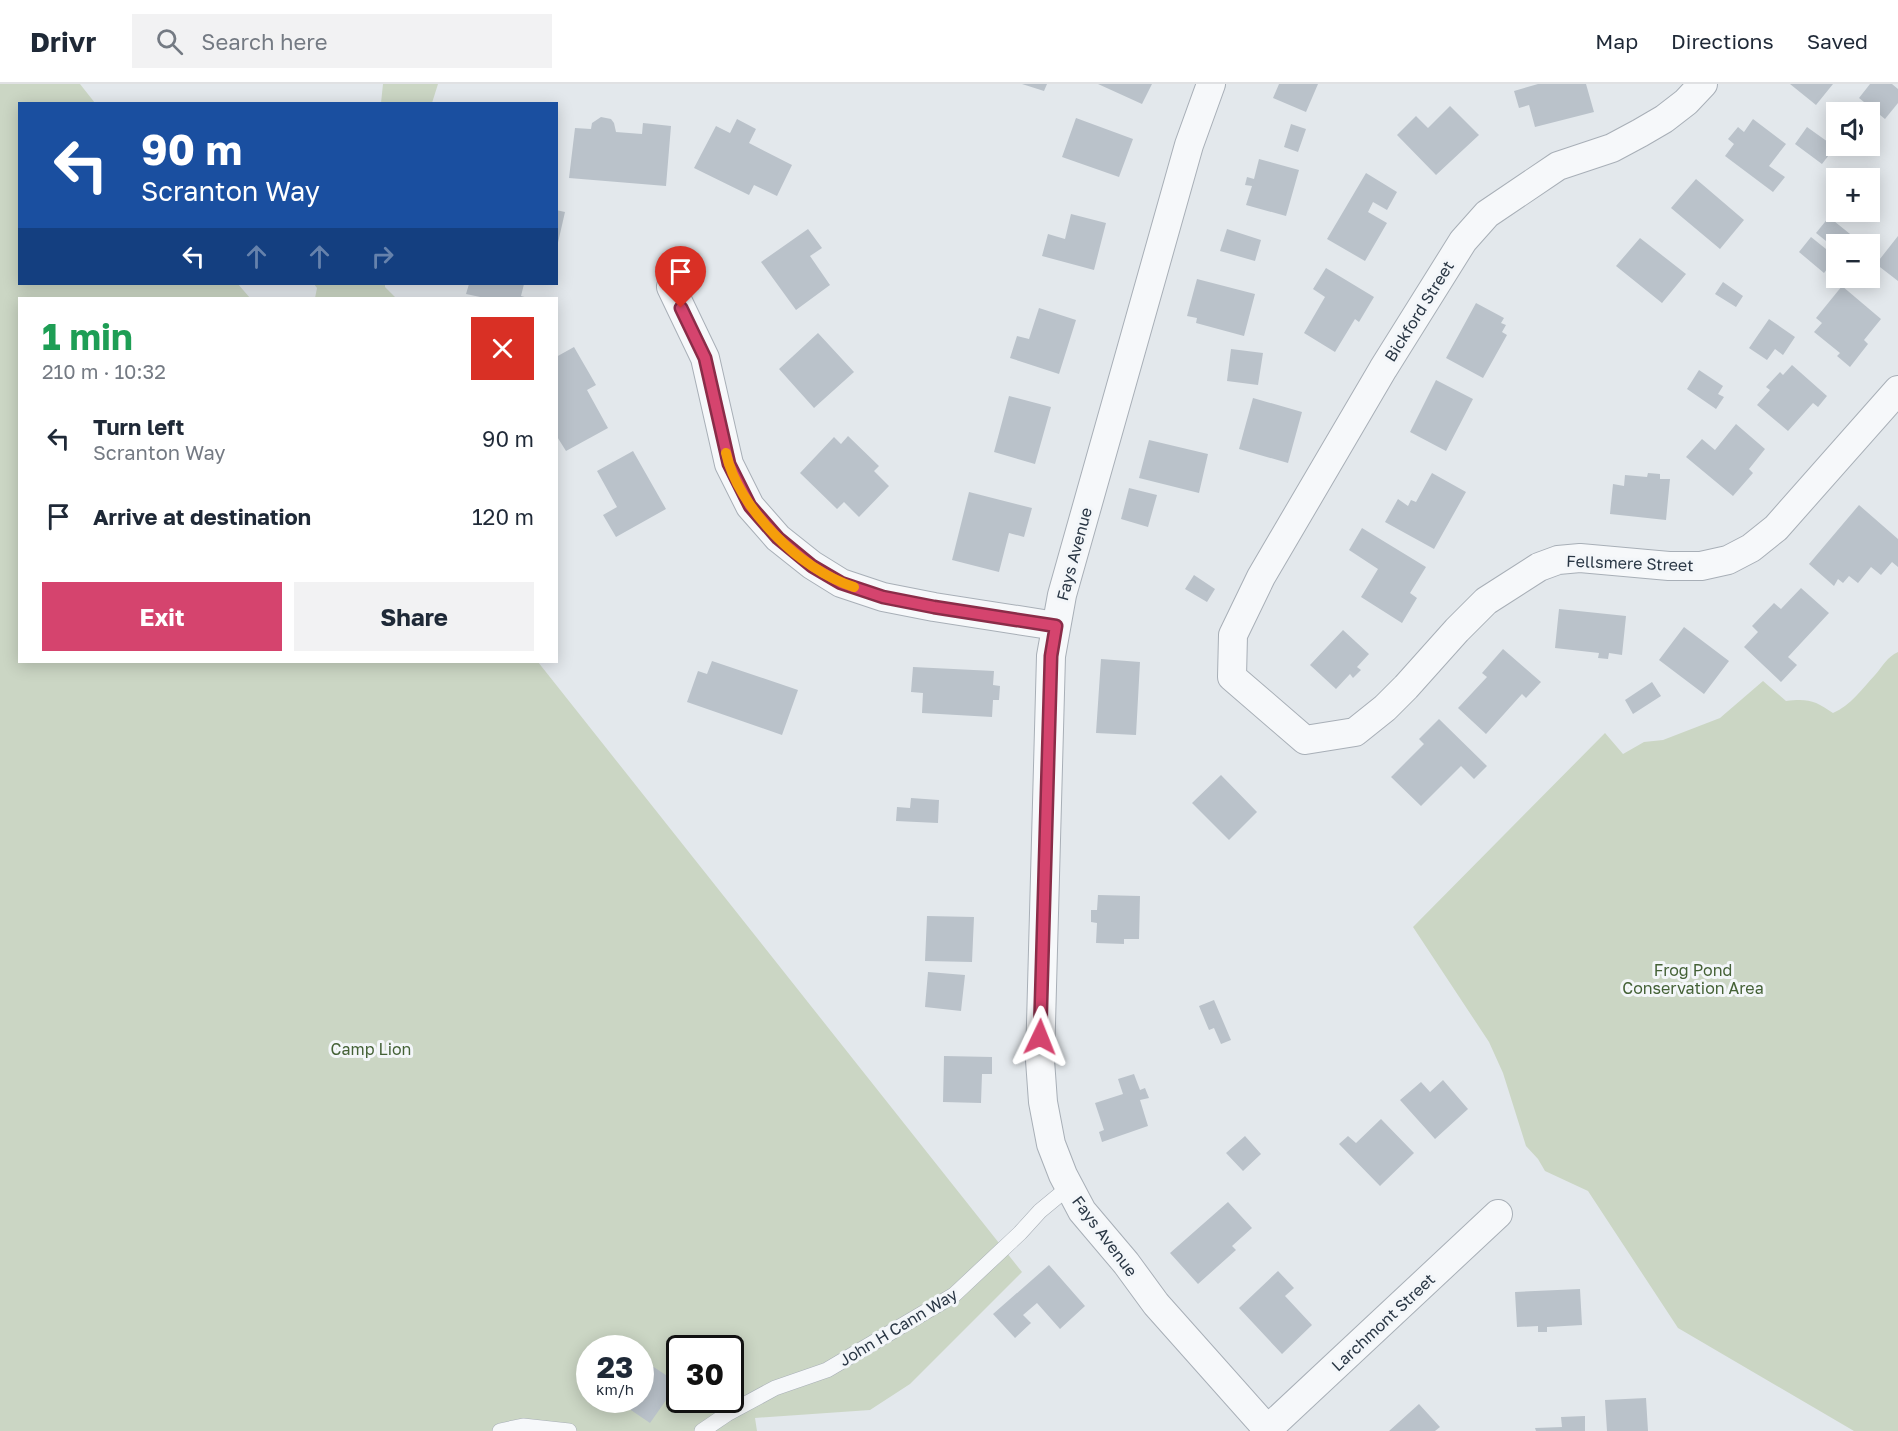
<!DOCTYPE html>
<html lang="en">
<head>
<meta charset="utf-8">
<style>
  body { margin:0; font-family:"Golos Text",sans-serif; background:#f2f2f3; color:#1f2937; height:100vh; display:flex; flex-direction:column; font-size:22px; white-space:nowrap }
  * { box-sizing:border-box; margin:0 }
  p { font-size:20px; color:#747a83 }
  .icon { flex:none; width:33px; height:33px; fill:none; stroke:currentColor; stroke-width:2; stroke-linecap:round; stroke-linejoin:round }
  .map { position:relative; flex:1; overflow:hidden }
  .panel { position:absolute; left:18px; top:213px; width:540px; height:366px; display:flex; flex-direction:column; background:#fff; border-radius:0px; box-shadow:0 3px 15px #0003 }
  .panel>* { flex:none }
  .hud { position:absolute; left:18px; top:18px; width:540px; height:183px; border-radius:0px; box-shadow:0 3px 15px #0003; background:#1a4fa0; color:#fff; overflow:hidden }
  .buttons { position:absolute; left:1826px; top:18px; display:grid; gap:12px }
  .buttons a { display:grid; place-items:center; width:54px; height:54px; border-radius:0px; background:#fff; box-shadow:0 3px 15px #0003; font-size:30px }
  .speed { position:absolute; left:576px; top:1251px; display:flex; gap:12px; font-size:30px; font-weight:700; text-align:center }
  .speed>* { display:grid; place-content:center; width:78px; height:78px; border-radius:50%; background:#fff; box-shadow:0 3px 15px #0003; line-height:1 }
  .speed small { font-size:15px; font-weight:400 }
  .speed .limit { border:3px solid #111; border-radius:9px; background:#fff; color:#111 }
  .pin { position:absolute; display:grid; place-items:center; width:51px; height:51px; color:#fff; margin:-62px -26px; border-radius:50% 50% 50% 0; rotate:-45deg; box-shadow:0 0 6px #0007 }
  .pin .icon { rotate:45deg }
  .me { position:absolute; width:66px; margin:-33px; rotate:2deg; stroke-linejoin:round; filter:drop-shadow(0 0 4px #0008) }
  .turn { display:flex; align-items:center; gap:21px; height:126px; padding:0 24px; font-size:27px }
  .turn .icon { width:78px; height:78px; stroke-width:2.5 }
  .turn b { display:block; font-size:42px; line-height:51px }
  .lanes { display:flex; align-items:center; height:57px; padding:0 24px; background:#0003; justify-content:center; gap:30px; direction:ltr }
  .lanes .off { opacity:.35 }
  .round { display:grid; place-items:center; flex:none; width:63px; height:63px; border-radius:0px; background:#f2f2f3 }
  .head { display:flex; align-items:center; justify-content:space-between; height:102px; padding:0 24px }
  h1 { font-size:36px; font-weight:700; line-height:45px; color:#1e9e55 }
  .primary-button { display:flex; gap:12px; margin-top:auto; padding:12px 24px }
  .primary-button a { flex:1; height:69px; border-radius:0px; background:#d5446e; color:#fff; font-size:24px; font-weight:700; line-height:69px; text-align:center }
  .primary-button a+a { background:#f2f2f3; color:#1f2937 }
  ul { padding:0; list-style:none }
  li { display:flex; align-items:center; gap:18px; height:78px; padding:0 24px }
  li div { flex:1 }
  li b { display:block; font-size:22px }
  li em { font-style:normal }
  header { display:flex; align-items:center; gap:36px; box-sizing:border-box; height:84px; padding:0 30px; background:#fff; border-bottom:2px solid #e0e1e3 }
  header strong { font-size:28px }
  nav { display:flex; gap:33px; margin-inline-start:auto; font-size:21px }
  .search { width:420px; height:54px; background:#f2f2f3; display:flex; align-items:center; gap:15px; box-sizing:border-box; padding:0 21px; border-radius:0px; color:#747a83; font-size:22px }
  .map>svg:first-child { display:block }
  .green { fill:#cbd6c4; fill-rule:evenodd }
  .building { fill:#bac2ca }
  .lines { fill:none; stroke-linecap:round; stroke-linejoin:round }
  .lane-casing { stroke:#a8afb7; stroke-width:16 }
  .street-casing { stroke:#a8afb7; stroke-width:30 }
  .lane { stroke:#f6f8fa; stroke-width:15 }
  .street { stroke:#f6f8fa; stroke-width:28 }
  .route-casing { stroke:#8a2c48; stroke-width:15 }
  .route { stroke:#d5446e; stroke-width:10 }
  .slow { stroke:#f59e0b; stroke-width:10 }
  .labels { text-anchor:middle; stroke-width:6; stroke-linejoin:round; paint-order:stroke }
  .street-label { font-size:16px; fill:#2a3745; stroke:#f3f6f9 }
  .park-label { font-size:16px; fill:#446136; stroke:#f3f6f9 }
</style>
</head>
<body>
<header>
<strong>Drivr</strong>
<div class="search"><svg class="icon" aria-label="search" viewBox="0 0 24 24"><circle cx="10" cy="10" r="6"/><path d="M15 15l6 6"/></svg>Search here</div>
<nav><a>Map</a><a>Directions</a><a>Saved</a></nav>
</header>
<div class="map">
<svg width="1898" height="1347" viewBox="0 0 1898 1347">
  <rect width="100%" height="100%" fill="#e3e8ec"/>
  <path class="green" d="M0,0H80L95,19L20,20V200H238L250,214H20V578H538L1022,1188L910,1300L870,1326L755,1334L757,1347H0ZM590,1264H640V1316H590ZM680,1264H730V1316H680Z
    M383,0H438L432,19H381Z
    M314,200H385V203L396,214H315L317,204Z
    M1898,568V1347H1854L1678,1244L1588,1107L1545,1087L1538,1075L1526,1062L1503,989L1489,958L1413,843L1605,649L1623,670L1644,658L1663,656L1720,634L1763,597L1786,617C1808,614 1816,617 1833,629C1851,621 1862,605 1875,591C1883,582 1887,573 1898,568Z"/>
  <path class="building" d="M1022,0H1047L1044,7Z
    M1098,0H1152L1142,20Z
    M1279,0H1318L1306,28L1273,14Z
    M1538,0H1586L1594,28L1535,43L1529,21L1519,24L1514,7Z
    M1790,0H1833L1816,21Z
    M1870,0H1892L1898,5V19L1885,35L1859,14Z
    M1450,22L1479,51L1436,91L1397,51L1416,32L1428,44Z
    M601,33L611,35L614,39L616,48L642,50L643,39L671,42L666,102L569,94L575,44L591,45L592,39Z
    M1076,34L1133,55L1119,93L1062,73Z
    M737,35L756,45L749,59L792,81L777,112L754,101L749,111L694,84L716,42L730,49Z
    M1753,35L1786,60L1769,82L1785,93L1773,108L1725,72L1734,60L1728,55L1738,43L1744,48Z
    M1291,40L1306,45L1298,68L1284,63Z
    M1807,43L1835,63L1822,80L1795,60Z
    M1259,75L1299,86L1286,132L1246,121L1252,102L1245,101L1247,93L1254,95Z
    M1366,89L1397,108L1387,126L1373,118L1368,128L1387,139L1365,177L1327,155Z
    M1696,95L1744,136L1720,165L1671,124Z
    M556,126L565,128L557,163H556Z
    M1071,130L1106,139L1094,186L1042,172L1048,150L1065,155Z
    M1829,133L1855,154L1849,160H1836V165L1816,149Z
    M808,145L822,164L810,172L830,201L796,226L761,178Z
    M1227,145L1261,156L1255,177L1220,167Z
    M1898,152V197L1876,180Z
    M1811,153L1836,173L1824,189L1799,168Z
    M1640,154L1686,190L1662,219L1616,182Z
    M1326,184L1374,213L1359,238L1355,235L1335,268L1304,249L1325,213L1313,205Z
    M1197,195L1255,210L1244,252L1196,239L1197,234L1187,232Z
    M1723,198L1743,212L1736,223L1715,210Z
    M469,200H524L521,212L528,214H485L466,210Z
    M1842,202L1881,235L1864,256L1868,260L1850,283L1837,272L1840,269L1814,248L1822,239L1816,234Z
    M1476,219L1504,234L1501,239L1506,241L1502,248L1507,251L1483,294L1446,274Z
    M1039,224L1076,236L1059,290L1010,274L1017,252L1029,255Z
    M1769,235L1795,253L1783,271L1775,265L1767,276L1749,264Z
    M818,249L854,288L814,324L779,285Z
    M574,263L596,301L587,306L608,344L566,367L556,351V273Z
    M1231,265L1263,269L1258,301L1227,297Z
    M1792,281L1827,312L1818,323L1813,319L1788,347L1757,321L1770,306L1766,303L1780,288L1783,291Z
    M1699,286L1723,302L1718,310L1724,313L1716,325L1687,305Z
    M1436,296L1473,315L1446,367L1410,348Z
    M1009,312L1051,323L1035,380L994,368Z
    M1253,314L1302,328L1288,379L1239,365Z
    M1736,340L1765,365L1749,385L1753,389L1733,412L1686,373L1702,355L1715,366Z
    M848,352L879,382L874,387L889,402L859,433L844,418L837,425L800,389L834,353L841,360Z
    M1149,356L1208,370L1199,409L1139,394Z
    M633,367L666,425L616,453L603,431L617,423L597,387Z
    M1432,389L1466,408L1434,465L1385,438L1398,415L1408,422L1411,416L1416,418Z
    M1648,389L1660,390V395H1670L1666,436L1610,430L1613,400L1624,402L1625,391L1647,393Z
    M1129,404L1157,411L1148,443L1121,435Z
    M969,408L1032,424L1024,453L1009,449L999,488L952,476Z
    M1859,421L1898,455V483L1892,478L1881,491L1871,483L1858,499L1849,492L1843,499L1838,495L1834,502L1809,480Z
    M1362,444L1426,483L1410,509L1417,514L1402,539L1361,513L1378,485L1349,466Z
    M1194,491L1215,505L1207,518L1185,505Z
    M1801,504L1829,529L1788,573L1797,581L1781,598L1744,563L1758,548L1752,542L1774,519L1781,525Z
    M1559,525L1626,532L1622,571L1609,569L1608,575L1598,574L1599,569L1555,564Z
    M1684,543L1729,577L1704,610L1659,576Z
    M1343,546L1369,570L1357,583L1361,586L1353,594L1350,590L1336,605L1310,581Z
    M1503,565L1541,598L1526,614L1522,610L1486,650L1458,624L1487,593L1482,589Z
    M1101,575L1140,578L1136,651L1096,649Z
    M712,577L798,606L782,651L687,618L698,587L707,590Z
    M913,583L994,587L993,601L1000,602L999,616H993L992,633L922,629L923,609L911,608Z
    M1652,598L1661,612L1633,630L1625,616Z
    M1439,635L1487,682L1474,695L1461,682L1421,722L1391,693L1424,660L1419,655Z
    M1221,691L1257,728L1229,756L1192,719Z
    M911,714L939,716L938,739L896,737L897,723L910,724Z
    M1098,811L1140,812L1139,855H1124V860L1096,859L1097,839L1091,838V826H1097Z
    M927,832L974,833L972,878L925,877Z
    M928,888L965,891L961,927L925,923Z
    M1214,916L1231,956L1221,960L1214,944L1209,946L1199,922Z
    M944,972L992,973V990H982L981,1019L943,1018Z
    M1134,990L1140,1006L1145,1004L1149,1014L1140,1016L1148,1042L1102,1058L1099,1048L1104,1046L1095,1019L1123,1010L1118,995Z
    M1443,996L1468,1025L1435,1055L1400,1016L1421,998L1430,1008Z
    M1381,1035L1414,1069L1380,1102L1339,1060L1348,1052L1356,1059Z
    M1245,1052L1261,1070L1243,1087L1226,1069Z
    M1228,1118L1252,1144L1232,1162L1236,1166L1198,1200L1170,1169Z
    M1049,1181L1085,1222L1060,1245L1037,1219L1023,1231L1031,1239L1015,1254L993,1230Z
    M1278,1187L1294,1204L1285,1212L1312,1241L1282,1270L1239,1224Z
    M1580,1205L1582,1241L1547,1243V1248H1538V1242L1517,1243L1515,1208Z
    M646,1278L678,1299L650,1339L619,1318L621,1316H640V1286Z
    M1646,1314L1648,1347H1607L1605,1316Z
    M1419,1320L1440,1343L1435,1347H1389Z
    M1585,1332V1347H1536L1535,1344L1562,1343L1561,1333Z"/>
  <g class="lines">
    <g class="lane-casing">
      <path id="lane" d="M500,1347L523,1342L569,1347
        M702,1347L727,1330L775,1304L827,1286L954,1211L1020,1149L1040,1127L1069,1103"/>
    </g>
    <g class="street-casing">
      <path id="street" d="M1211,0L1189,61L1062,511L1051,572L1040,976L1043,1018L1051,1060L1063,1091L1082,1127L1126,1179L1156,1220L1269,1347
        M1703,0L1686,18L1664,35L1640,49L1612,64L1558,82L1487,130L1463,157L1383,285L1261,493L1233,551L1232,593L1305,656L1355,648L1385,624L1406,603L1457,546L1486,517L1539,483L1558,476L1580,474L1669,482H1701L1728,476L1751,464L1776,444L1898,306
        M671,203L705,274L729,380L750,422L778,454L812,481L841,499L883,513L934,523L1056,542
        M1268,1345L1498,1130"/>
    </g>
    <use href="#lane" class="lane"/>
    <use href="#street" class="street"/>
  </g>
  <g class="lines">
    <g class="route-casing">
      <path id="route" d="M681,224L705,274L729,380L750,422L778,454L812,482L841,499L883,513L934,523L1056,542L1051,572L1040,953"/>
    </g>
    <use href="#route" class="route"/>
    <path class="slow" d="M726,369C738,424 800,486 854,503"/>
  </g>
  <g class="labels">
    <g class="street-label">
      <text transform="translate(1419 227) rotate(-58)" y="6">Bickford Street</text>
      <text transform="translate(1074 470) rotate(-75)" y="6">Fays Avenue</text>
      <text transform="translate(1630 479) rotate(2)" y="6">Fellsmere Street</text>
      <text transform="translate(1105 1152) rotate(53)" y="6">Fays Avenue</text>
      <text transform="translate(1383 1238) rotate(-43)" y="6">Larchmont Street</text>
      <text transform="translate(898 1243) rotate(-31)" y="6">John H Cann Way</text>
    </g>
    <g class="park-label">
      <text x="1693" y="892">Frog Pond<tspan x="1693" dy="18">Conservation Area</tspan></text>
      <text x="371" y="971">Camp Lion</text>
    </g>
  </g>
</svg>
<div class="buttons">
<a><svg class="icon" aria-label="sound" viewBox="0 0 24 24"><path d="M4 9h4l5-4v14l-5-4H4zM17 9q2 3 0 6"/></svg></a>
<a>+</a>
<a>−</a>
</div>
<div class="speed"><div>23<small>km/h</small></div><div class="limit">30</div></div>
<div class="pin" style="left:681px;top:224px;background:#d93025"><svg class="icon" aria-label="arrive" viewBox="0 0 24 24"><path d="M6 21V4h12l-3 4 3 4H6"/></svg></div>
<svg class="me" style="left:1040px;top:953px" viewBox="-20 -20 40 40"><path d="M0-17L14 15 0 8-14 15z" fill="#d5446e" stroke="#fff" stroke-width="4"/></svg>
<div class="hud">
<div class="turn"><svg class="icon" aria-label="left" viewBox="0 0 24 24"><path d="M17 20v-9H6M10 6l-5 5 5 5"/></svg><div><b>90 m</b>Scranton Way</div></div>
<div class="lanes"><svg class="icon" aria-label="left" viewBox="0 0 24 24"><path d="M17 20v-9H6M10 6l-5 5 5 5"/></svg><svg class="icon off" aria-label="ahead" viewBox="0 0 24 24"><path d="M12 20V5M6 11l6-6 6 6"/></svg><svg class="icon off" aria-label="ahead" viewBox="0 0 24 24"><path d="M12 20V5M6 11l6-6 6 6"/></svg><svg class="icon off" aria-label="right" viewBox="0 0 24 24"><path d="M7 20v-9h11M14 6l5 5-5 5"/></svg></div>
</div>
<section class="panel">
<div class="head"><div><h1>1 min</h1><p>210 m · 10:32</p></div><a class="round" style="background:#d93025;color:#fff"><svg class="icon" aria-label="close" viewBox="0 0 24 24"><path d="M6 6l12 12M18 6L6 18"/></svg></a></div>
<ul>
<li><svg class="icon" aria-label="left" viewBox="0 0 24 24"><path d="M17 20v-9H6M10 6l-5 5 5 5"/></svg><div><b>Turn left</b><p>Scranton Way</p></div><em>90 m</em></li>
<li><svg class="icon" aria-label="arrive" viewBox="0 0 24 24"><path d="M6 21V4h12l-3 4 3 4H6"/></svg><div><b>Arrive at destination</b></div><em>120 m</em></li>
</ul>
<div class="primary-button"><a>Exit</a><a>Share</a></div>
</section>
</div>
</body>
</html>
